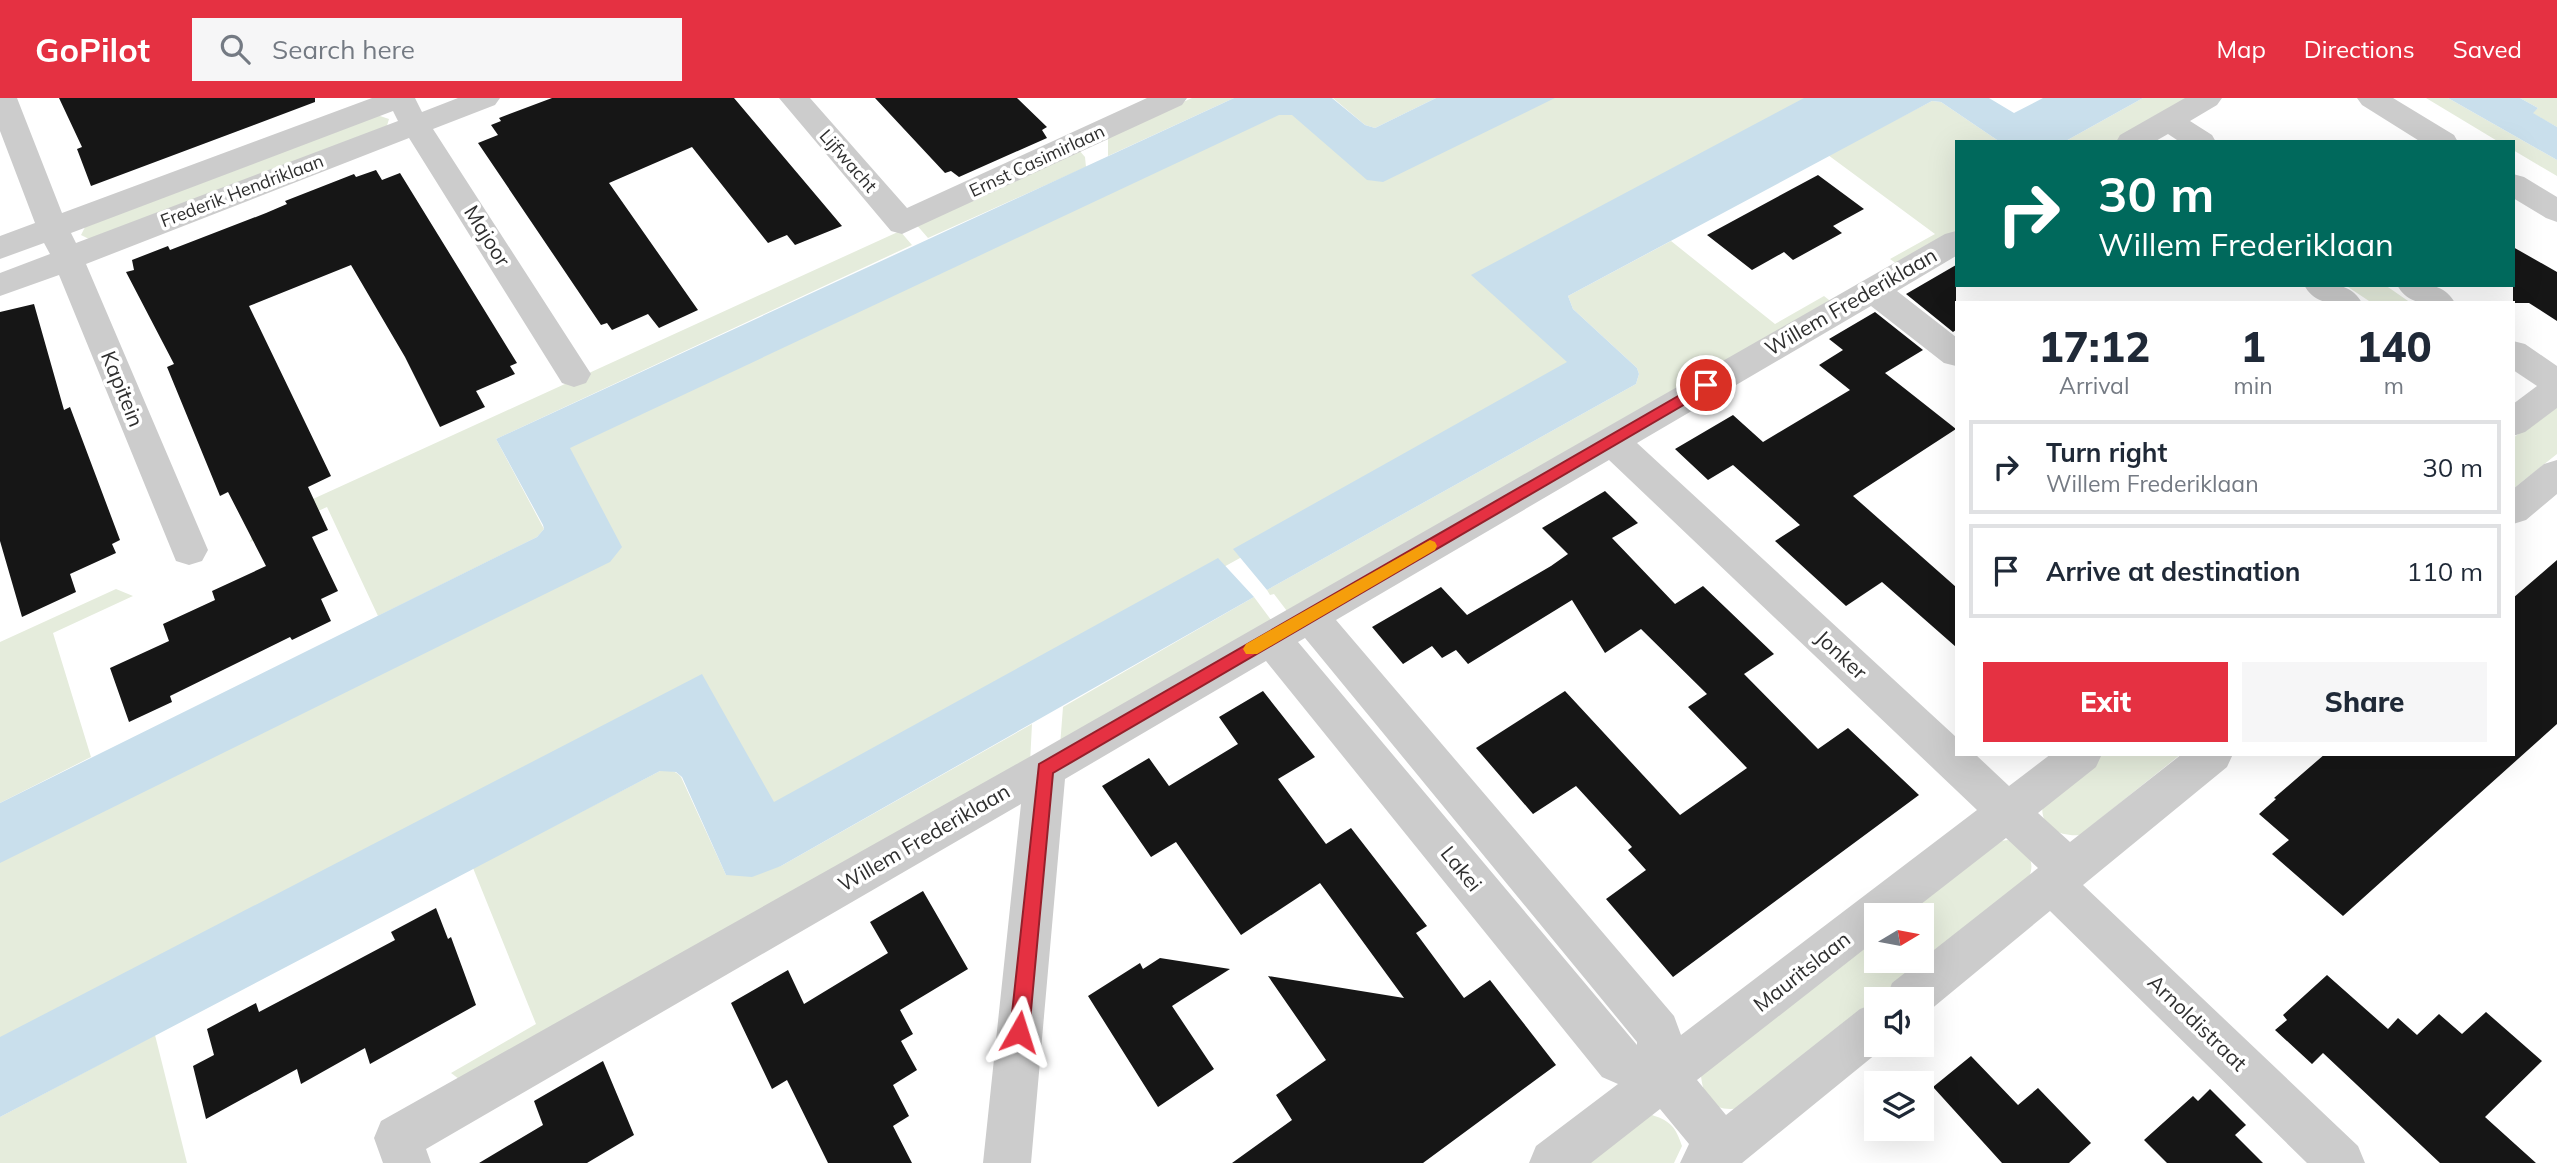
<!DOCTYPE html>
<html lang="en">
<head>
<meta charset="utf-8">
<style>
  body { margin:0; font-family:Mulish,sans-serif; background:#f6f6f7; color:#1f2937; height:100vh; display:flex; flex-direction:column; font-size:26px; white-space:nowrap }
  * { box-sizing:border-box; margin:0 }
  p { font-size:23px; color:#747a83 }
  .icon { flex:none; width:38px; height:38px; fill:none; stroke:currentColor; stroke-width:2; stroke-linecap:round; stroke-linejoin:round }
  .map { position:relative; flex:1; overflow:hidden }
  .side { position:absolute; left:1955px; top:203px; width:560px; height:455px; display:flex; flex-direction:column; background:#fff; border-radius:0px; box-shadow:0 7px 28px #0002 }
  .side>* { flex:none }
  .hud { position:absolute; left:1955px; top:42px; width:560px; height:147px; border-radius:0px; box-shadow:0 7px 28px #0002; background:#00695c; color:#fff; overflow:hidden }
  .needle { width:46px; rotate:80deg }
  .fabs { position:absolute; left:1864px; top:805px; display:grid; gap:14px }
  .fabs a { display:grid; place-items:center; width:70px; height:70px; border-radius:0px; background:#fff; box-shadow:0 7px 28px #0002; font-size:35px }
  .pin { position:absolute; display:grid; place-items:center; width:60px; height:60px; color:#fff; margin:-30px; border:4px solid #fff; border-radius:50%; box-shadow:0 2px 7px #0007 }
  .me { position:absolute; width:77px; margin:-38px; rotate:6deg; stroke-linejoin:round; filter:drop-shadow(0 0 5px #0008) }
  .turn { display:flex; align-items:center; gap:24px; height:147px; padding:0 28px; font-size:32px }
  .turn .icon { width:91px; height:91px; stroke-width:2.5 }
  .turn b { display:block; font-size:49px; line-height:60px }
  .eta { display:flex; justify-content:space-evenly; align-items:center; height:119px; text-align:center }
  .eta b { font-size:42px; font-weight:800; line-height:49px }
  .button { display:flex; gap:14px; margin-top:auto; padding:14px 28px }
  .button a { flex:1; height:80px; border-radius:0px; background:#e53142; color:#fff; font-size:28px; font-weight:800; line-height:80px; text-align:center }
  .button a+a { background:#f6f6f7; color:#1f2937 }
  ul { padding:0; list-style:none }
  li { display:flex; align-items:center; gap:21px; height:94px; margin:0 14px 10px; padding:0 14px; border:4px solid #e0e1e3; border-radius:0px }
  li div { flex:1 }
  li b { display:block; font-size:26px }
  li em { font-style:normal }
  header { display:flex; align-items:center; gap:42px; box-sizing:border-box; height:98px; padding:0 35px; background:#e53142; color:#fff }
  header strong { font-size:33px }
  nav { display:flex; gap:38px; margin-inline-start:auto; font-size:24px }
  .search { width:490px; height:63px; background:#f6f6f7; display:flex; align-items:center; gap:18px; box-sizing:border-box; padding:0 24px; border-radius:0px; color:#747a83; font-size:26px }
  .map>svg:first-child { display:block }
  .green { fill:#e5ecdc }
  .water { fill:#c9dfec }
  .building { fill:#161616 }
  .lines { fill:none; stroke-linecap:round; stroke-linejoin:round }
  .minor { fill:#ccc; fill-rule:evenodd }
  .route { fill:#e53142; stroke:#95202b; stroke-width:2 }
  .slow { fill:#f59e0b }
  .labels { text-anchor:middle; stroke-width:7; stroke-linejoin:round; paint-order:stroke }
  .far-street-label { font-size:18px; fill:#2f2f2f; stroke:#fff }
  .street-label { font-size:21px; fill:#2f2f2f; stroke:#fff }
</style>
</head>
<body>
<header>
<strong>GoPilot</strong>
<div class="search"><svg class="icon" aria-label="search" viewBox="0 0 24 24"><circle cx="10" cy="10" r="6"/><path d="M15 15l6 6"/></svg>Search here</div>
<nav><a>Map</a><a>Directions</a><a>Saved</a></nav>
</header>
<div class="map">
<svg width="2557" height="1065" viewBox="0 0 2557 1065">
  <rect width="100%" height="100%" fill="#fff"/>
  <path class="green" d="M1192,0H1234L1108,58V38Z
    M1282,0L1356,66L1493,0H1834L1489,177L1584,269L750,732L675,618L0,975V729L601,442L537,346Z
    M1333,0H1436L1375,30L1365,27Z
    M2143,0H2195L2118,44H2064Z
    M2426,0H2448L2557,62V78L2513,52V44H2499Z
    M2520,0H2557V29L2532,15L2538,10Z
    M1932,3L1941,4L2000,44H1956V137L1901,169L1890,161L1935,136L1828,57Z
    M377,17L389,21L386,31L89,141L81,137L86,127Z
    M1078,51L1085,59L1086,69L928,140L915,125Z
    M900,133L912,147L496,341L544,431L537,439L378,518L327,409L250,444L256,427Z
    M1671,143L1775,226L1824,198L1834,206L1290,517L1274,496L1270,497L1267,492L1636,286L1639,276L1637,270L1573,211L1568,198Z
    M2345,187H2385L2411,205H2372Z
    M2557,306V356L2513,391V340Z
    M116,491L133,498L53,535L91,659L0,705V544Z
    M1254,499L1274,526L1060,648L1063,609Z
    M1032,626L1030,665L467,987L451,975L536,926L473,770L660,673C669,672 675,672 681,679L726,777L781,768Z
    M2103,656H2181L2080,737C2058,739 2036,727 2044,702Z
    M2008,742C2024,750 2037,760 2029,779L1741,1010C1715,1014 1704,1005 1701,978L1876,835V863H1922V817H1899L1993,744Z
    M155,937L187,1065H0V1019Z
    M1652,1017C1671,1023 1676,1030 1682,1048L1674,1065H1582L1640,1020Z"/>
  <path class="water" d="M1234,0H1332L1365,27L1375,30L1436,0H1555L1383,84L1367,82L1292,17H1279L570,350L622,449L610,464L0,765V705L537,439L544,431L543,427L496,341Z
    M1804,0H1989L2014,15L2043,0H2143L2064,44H2000L1941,4L1932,3L1568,198L1573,211L1637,270L1639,276L1636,286L1267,492L1233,451L1567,264L1471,177Z
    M2448,0H2520L2538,10L2533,15L2557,29V62Z
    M1218,460L1254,499L781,768L752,779L726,777L682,679L676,674L660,673L0,1019V939L702,576L774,704Z"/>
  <path class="building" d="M59,0H315V4L91,88L77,51L82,49Z
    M552,0H734L842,128L795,147L787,137L768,145L692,49L609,85L698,212L659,230L648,216L612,232L607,225L601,227L478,45L498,37L491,27L501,23L499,20Z
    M875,0H1017L1047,29L1042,32L1047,40L959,79L951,73L945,75Z
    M376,72L382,82L400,75L517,265L510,268L515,276L476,293L485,309L440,329L405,259L351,167L249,208L331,378L308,389L328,432L312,439L338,493L321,501L331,523L292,542L290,539L170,598L172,604L129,624L110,570L169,543L163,526L215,502L212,493L266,468L228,394L220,398L167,269L174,266L126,174L134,172L132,162L168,148L170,152L266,115L287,106L285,103L354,76L356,79Z
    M1818,77L1864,111L1833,128L1842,135L1793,162L1784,154L1752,172L1707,137Z
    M2513,149L2557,174V223L2529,205H2513Z
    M1956,167V232L1953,234L1906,196Z
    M34,206L64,312L70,309L120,442L112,446L116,455L70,476L76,494L22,519L0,443V214Z
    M1875,214L1923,252L1885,275L1956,331L1853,398L1956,489V549L1882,484L1846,508L1775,443L1800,427L1733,367L1708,382L1675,351L1733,317L1763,344L1850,292L1819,267L1843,252L1829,241Z
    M1605,393L1638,425L1612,440L1675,506L1703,488L1774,556L1744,576L1818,651L1848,630L1919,697L1673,879L1606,801L1646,772L1628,752L1632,749L1576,688L1533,716L1476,650L1565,593L1680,717L1747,670L1688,609L1707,596L1641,531L1605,555L1572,502L1468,566L1456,552L1442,560L1432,548L1403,566L1372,529L1441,489L1467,517L1551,468L1568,456L1542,430Z
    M2557,462V626L2343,818L2272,756L2289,742L2259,716L2276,701L2274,700L2325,656H2513V500Z
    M1263,593L1315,659L1278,681L1326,746L1351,730L1427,828L1416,835L1464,900L1490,882L1556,967L1423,1065H1232L1292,1022L1276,997L1326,962L1268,878L1404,900L1320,785L1241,837L1176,744L1151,759L1102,688L1149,660L1169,688L1238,646L1219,619Z
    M923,793L968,871L900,912L913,936L901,943L917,972L893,987L909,1018L893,1028L912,1065H828L787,982L772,991L731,905L788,872L804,906L888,855L870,824Z
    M436,810L448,841L451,839L476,907L370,966L365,950L301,986L297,971L206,1021L193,968L214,957L207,931L256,905L259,914L316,884L395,842L391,834Z
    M1160,860L1230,871L1172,908L1214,971L1158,1009L1088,898L1140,865L1143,871Z
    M2327,877L2388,931L2398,920L2417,937L2439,916L2462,936L2486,914L2542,963L2485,1019L2536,1065H2440L2323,955L2312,966L2275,932L2287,922L2283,917Z
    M1971,958L2018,1007L2038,990L2091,1045L2069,1065H2002L1933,989Z
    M603,963L634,1037L587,1065H479L543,1027L534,1003Z
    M2210,991L2246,1027L2235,1037L2263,1065H2167L2144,1042L2193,998L2198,1003Z"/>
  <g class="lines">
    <path class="minor" d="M0,0H17L62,115L372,0H415L422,14L458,0H500L495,7L433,31L591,276L586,285L574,289L562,285L409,40L86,166L208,452L202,463L189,467L176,463L59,177L0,198V175L50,156L44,145L0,161V138L35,125L0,33ZM393,13L398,23L76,145L71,135Z
      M779,0H810L907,110L1147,0H1187L1182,7L902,136L891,133Z
      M2185,0H2222L2217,7L2190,23L2212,37L2216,44H2180L2168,36L2154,44H2116L2120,37Z
      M2357,0H2393L2454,37L2458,44H2421L2362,7Z
      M2513,76L2524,79L2557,99V124L2546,120L2513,100Z
      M1956,133V158L1897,193L1956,239V268L1944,265L1871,208L1637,345L1956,639V656H1975L2009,688L2051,656H2102L2096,669L2038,715L2070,744L2182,656H2233L2227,669L2083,787L2358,1048L2365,1065H2307L2050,813L1924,917L1922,918V901H1886L1892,885L2038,770L2006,740L1907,817H1876V842L1697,982L1726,1017L1860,911L1876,905V947H1887L1742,1065H1680L1689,1046L1660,1011L1591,1065H1529L1536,1048L1618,986L1602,979L1266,563L1065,681L1031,1065H983L1021,706L426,1051L431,1065H383L374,1040L381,1023L1031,658L1945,136ZM1609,362L1977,712L1681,937L1674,918L1336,522ZM1305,540L1637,944V947L1298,544Z
      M2304,187C2327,187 2349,182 2362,205C2339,205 2317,210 2304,187Z
      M2397,187C2420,187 2442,182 2455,205C2432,205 2410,210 2397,187Z
      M2513,243L2525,246L2557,268V310L2525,334L2513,338V306L2537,288L2513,272Z
      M2557,362V396L2526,422L2513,426V391L2544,366Z"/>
  </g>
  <path class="route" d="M1706,282L1711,283V291L1053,675L1029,934L1026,940L1019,943L1013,940L1010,934L1039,666Z"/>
  <path class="slow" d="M1430,442L1435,444L1437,448L1435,452L1257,556H1246L1243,551L1246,546Z"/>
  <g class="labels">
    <g class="far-street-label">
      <text transform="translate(848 63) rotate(49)" y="6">Lijfwacht</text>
      <text transform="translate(1037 63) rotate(-25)" y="6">Ernst Casimirlaan</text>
      <text transform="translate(242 93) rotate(-21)" y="6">Frederik Hendriklaan</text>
    </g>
    <g class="street-label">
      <text transform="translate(487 138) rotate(58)" y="7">Majoor</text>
      <text transform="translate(1851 204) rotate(-30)" y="7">Willem Frederiklaan</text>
      <text transform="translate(122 291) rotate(68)" y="7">Kapitein</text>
      <text transform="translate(1841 557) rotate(43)" y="7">Jonker</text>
      <text transform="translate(924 740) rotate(-30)" y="7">Willem Frederiklaan</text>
      <text transform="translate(1461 771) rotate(51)" y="7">Lakei</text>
      <text transform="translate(1802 874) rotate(-38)" y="7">Mauritslaan</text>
      <text transform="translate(2197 925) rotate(44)" y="7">Arnoldistraat</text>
    </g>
  </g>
</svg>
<div class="fabs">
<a><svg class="needle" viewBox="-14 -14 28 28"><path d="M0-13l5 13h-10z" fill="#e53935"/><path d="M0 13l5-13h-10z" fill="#747a83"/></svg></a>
<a><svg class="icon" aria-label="sound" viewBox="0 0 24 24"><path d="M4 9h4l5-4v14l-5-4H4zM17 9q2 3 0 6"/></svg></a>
<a><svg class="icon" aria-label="layers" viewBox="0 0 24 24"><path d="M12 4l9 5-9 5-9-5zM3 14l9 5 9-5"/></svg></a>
</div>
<div class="pin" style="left:1706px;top:287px;background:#d93025"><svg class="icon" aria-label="arrive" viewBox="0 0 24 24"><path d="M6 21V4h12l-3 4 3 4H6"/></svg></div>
<svg class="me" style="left:1019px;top:934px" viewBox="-20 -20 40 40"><path d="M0-17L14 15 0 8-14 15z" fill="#e53142" stroke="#fff" stroke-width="4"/></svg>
<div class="hud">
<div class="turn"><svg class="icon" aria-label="right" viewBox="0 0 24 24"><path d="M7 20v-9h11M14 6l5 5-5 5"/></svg><div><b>30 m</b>Willem Frederiklaan</div></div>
</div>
<section class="side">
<div class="eta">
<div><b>17:12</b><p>Arrival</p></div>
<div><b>1</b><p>min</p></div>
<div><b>140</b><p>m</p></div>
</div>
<ul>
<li><svg class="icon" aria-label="right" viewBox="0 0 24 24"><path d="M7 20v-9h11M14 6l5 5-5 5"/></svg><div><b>Turn right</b><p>Willem Frederiklaan</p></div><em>30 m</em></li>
<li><svg class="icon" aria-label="arrive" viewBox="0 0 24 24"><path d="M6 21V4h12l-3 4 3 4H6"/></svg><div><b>Arrive at destination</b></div><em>110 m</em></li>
</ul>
<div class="button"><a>Exit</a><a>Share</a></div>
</section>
</div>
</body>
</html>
